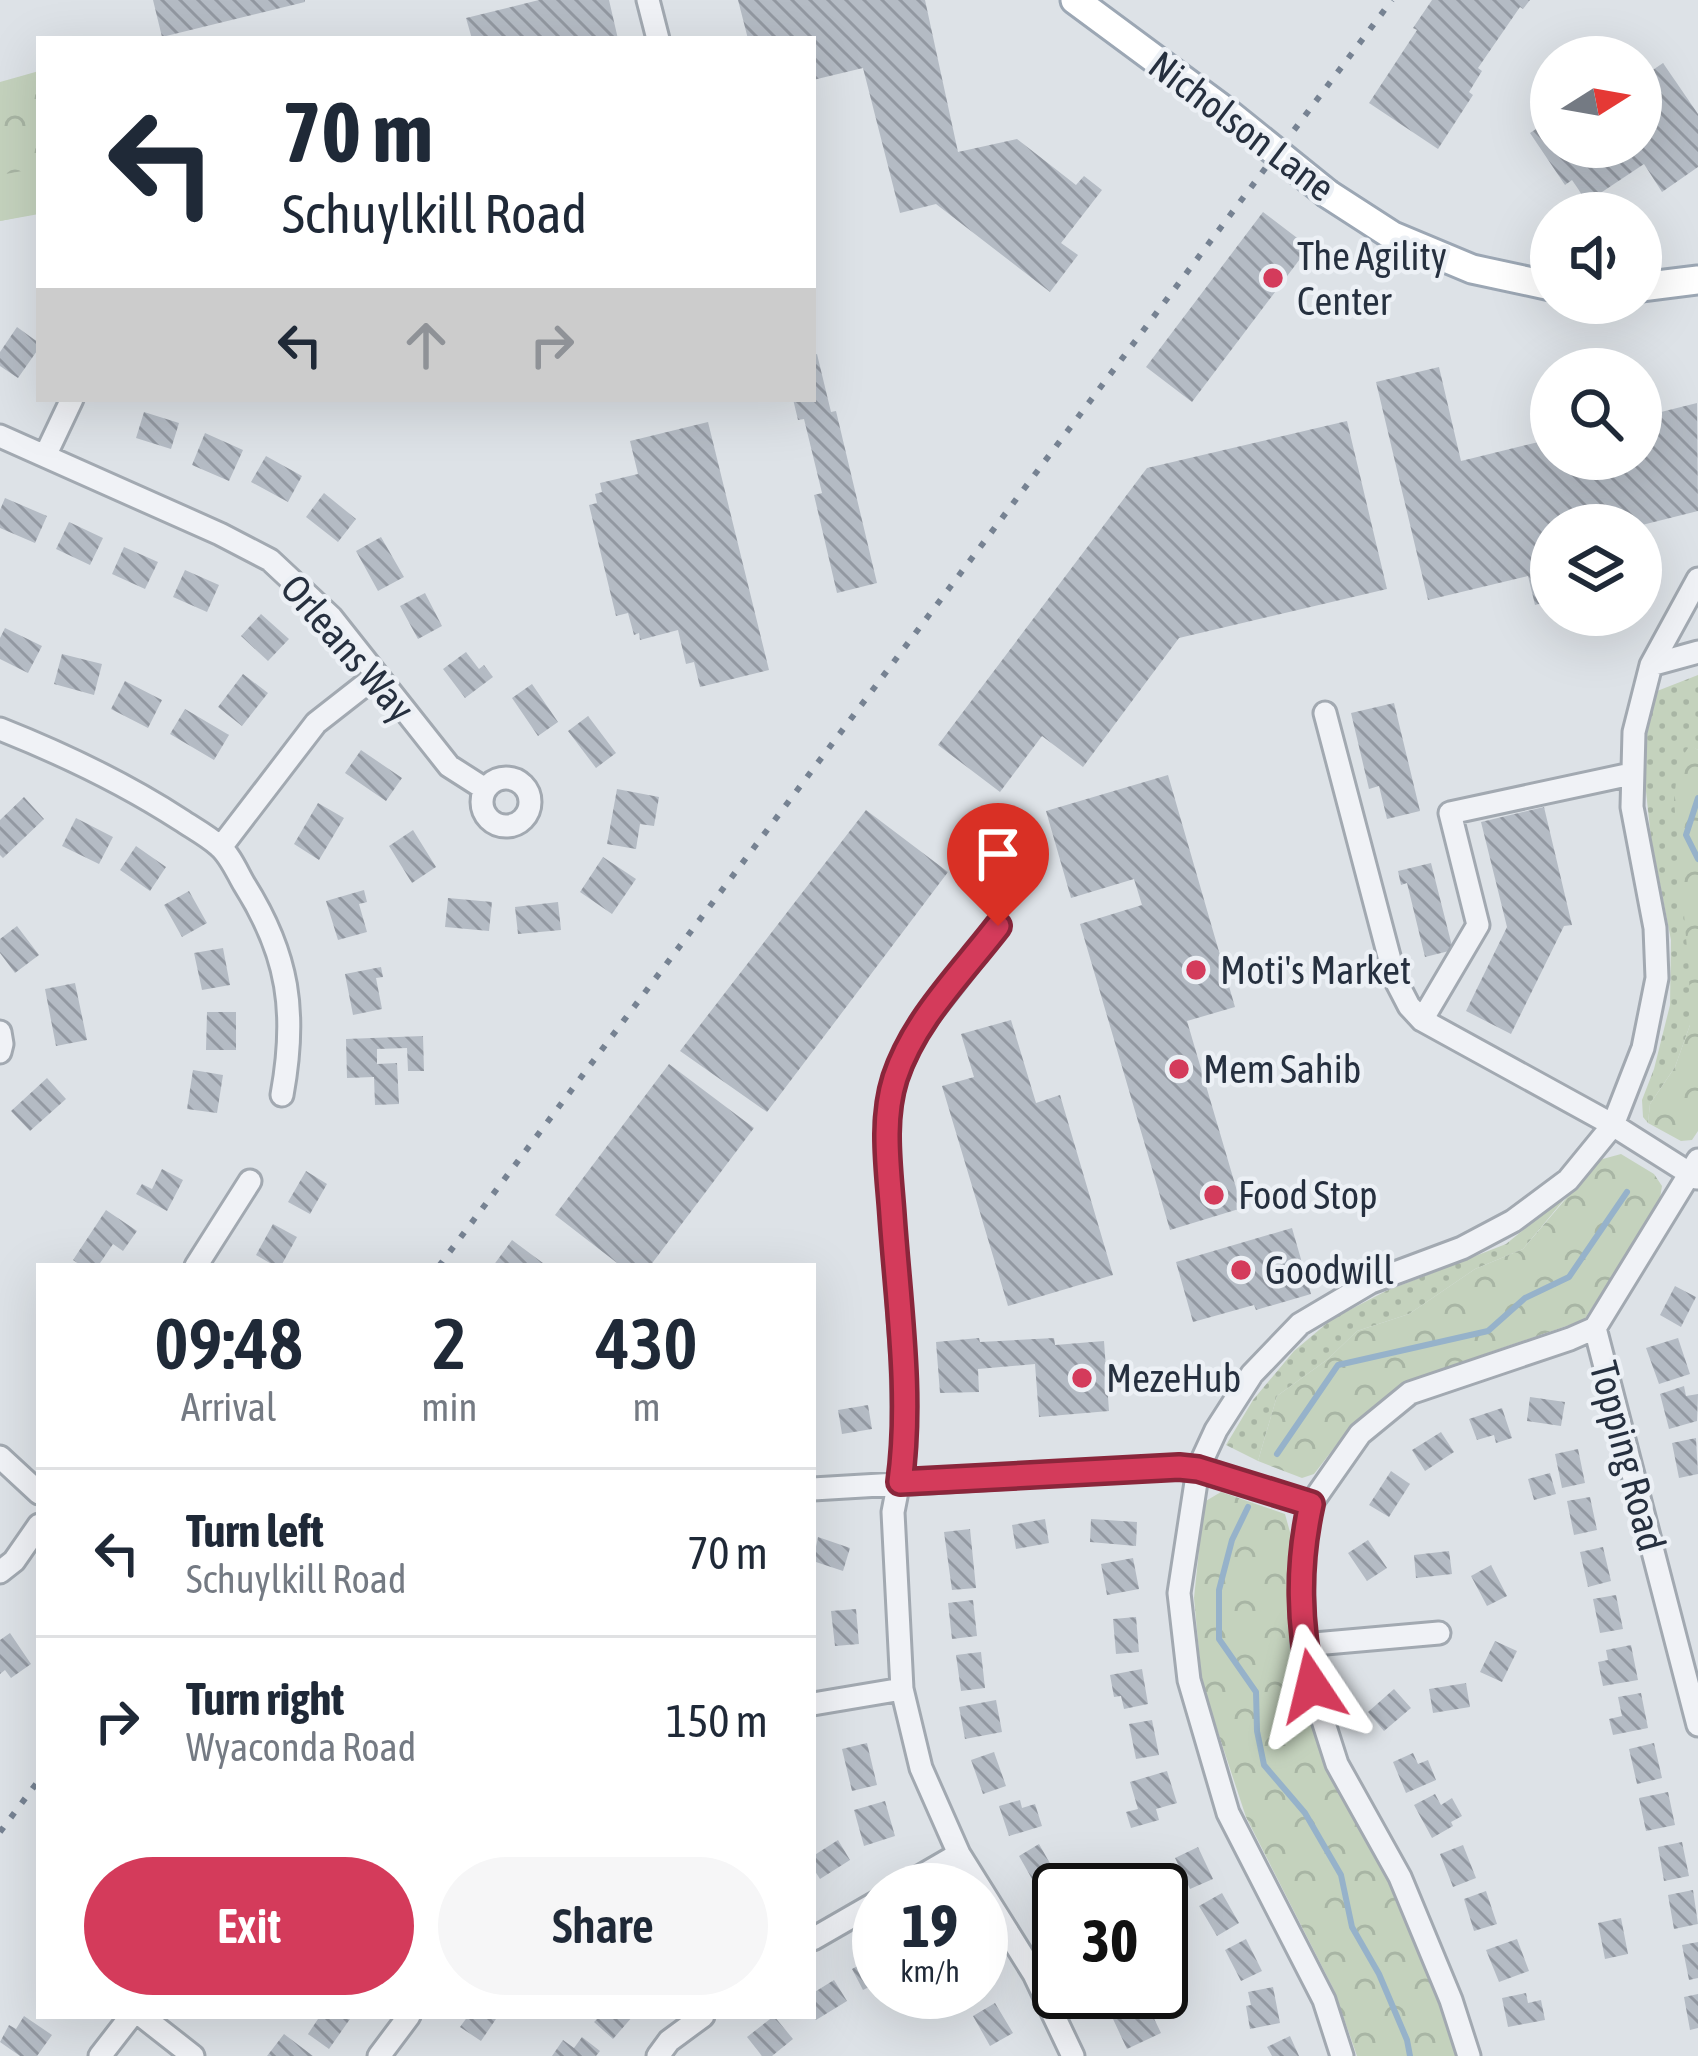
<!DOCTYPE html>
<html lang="en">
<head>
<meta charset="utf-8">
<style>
  body { margin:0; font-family:"Asap Condensed",sans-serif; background:#f6f6f7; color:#1f2937; height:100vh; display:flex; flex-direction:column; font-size:45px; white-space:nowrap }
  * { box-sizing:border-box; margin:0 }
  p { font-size:39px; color:#747a83 }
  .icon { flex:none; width:66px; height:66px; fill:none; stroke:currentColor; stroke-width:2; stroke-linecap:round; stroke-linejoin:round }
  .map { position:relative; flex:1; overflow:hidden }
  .drawer { position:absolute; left:36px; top:1263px; width:780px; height:756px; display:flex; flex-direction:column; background:#fff; border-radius:0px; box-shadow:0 12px 48px #0002 }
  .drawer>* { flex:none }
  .hud { position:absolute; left:36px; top:36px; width:780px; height:366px; border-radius:0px; box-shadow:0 12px 48px #0002; background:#fff; color:#1f2937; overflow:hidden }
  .needle { width:78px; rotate:79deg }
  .fabs { position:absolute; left:1530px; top:36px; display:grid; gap:24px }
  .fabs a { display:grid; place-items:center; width:132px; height:132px; border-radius:50%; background:#fff; box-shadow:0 12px 48px #0002; font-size:60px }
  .speed { position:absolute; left:852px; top:1863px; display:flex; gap:24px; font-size:60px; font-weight:700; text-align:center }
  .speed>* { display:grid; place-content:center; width:156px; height:156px; border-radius:50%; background:#fff; box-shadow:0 12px 48px #0002; line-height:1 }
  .speed small { font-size:30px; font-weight:400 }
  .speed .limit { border:6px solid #111; border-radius:18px; background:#fff; color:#111 }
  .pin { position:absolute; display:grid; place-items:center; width:102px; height:102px; color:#fff; margin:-123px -51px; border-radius:50% 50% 50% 0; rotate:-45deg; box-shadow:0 0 12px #0007 }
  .pin .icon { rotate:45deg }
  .me { position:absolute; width:132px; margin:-66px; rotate:350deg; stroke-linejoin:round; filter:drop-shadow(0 0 9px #0008) }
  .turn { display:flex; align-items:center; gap:42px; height:252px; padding:0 48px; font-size:54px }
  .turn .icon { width:156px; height:156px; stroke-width:2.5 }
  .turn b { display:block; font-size:84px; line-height:102px }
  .lanes { display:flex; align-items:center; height:114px; padding:0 48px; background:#0003; justify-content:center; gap:60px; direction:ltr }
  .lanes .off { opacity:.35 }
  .eta { display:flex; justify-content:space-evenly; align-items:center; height:204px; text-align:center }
  .eta b { font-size:72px; font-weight:600; line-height:84px }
  .action { display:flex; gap:24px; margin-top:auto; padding:24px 48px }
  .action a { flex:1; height:138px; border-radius:72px; background:#d43b5b; color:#fff; font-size:48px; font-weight:600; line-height:138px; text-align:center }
  .action a+a { background:#f6f6f7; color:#1f2937 }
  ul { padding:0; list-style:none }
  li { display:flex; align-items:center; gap:36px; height:168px; padding:0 48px; border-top:3px solid #e0e1e3 }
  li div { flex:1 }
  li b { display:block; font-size:45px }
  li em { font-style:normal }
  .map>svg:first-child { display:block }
  .grass { fill:url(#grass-dots) }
  .forest { fill:url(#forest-crowns) }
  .park { fill:#c4d2bd }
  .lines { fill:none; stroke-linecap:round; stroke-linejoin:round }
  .stream { stroke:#96b2ca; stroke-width:6 }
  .building { fill:url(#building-back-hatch) }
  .minor-casing { stroke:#a2a9b1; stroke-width:27 }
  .major-casing { stroke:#9ca7b4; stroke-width:33 }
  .minor { stroke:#f0f2f6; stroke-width:21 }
  .major { stroke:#fff; stroke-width:27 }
  .rail { stroke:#768292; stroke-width:6; stroke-dasharray:6 12; stroke-linecap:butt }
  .major-bridge-casing { stroke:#9ca7b4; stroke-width:33; stroke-linecap:butt }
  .major-bridge { stroke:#fff; stroke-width:27 }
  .route-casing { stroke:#8a263b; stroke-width:30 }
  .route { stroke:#d43b5b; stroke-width:21 }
  .poi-dot { fill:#d43b5b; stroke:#ecf0f5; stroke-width:4.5 }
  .labels { text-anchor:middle; stroke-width:9; stroke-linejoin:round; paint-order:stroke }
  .street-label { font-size:39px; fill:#26303f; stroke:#ecf0f5 }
  .poi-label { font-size:39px; fill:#26303f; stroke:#ecf0f5; text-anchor:start }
</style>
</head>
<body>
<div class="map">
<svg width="1698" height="2056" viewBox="0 0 1698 2056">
  <defs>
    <pattern id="grass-dots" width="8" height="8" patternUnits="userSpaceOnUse" patternTransform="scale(3)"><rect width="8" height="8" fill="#c4d2bd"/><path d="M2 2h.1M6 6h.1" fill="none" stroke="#a8b5a4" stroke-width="1.8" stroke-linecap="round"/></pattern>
    <pattern id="forest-crowns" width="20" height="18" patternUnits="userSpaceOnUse" patternTransform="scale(3)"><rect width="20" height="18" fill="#c4d2bd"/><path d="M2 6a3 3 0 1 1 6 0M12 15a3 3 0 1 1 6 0" fill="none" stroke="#a8b5a4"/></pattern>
    <pattern id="building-back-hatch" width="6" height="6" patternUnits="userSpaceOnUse" patternTransform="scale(3)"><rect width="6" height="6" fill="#b4bbc4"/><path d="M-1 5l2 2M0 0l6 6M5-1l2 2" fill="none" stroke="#9298a1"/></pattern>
  </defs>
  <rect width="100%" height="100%" fill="#dde2e7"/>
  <path class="grass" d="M1698,675V750L1690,746V1025L1675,1067L1650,1104L1648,1123L1643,1117L1642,1100L1654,1069L1670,1005L1671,940L1651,838L1644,773L1648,710L1652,693Z
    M1572,1190L1523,1249L1475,1269L1409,1314L1357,1331L1328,1359L1277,1396L1258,1461L1226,1445L1253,1400L1294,1351L1332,1319L1386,1291L1506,1244Z"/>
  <path class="forest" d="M39,71V214L0,221V82Z
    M1690,745L1698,750V1131L1692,1140L1681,1141L1648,1123L1650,1104L1675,1067L1690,1025L1689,971L1674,801L1678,763Z
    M1621,1154L1654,1174L1662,1186L1659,1204L1584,1320L1490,1352L1404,1387L1351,1426L1314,1474L1302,1478L1258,1461L1277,1396L1328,1359L1357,1331L1409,1314L1475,1269L1523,1249L1599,1160Z
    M1221,1492L1285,1514L1293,1543L1291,1621L1295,1653L1443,2005L1458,2056H1357L1334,1990L1246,1817L1202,1684L1194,1598L1204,1502Z"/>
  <path class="park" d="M39,168V213L0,221V175Z"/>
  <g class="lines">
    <path class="stream" d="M1698,798L1686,835L1698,859
      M1277,1454L1338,1365L1488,1331L1525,1298L1569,1277L1627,1192
      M1248,1507L1232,1540L1219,1590V1639L1256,1692L1257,1731L1264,1765L1305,1813L1341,1875L1352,1927L1379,1974L1407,2040L1410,2056"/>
  </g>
  <path class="building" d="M153,0H305V2L162,37Z
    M539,0H609L618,39H472L466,18Z
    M738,0H925L958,152L1017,139L1076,185L1084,176L1102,190L1061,243L1078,255L1050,292L936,204L900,213L863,68L813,80V39H748Z
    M1432,0H1530L1523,9L1520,7L1478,68L1482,71L1469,92L1473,95L1438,149L1369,103L1417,30L1413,28Z
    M1663,63L1698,114V167L1662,192L1644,164L1587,202L1572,180L1565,185L1530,133L1551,119V147H1641V78Z
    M1263,212L1309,247L1192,402L1146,367Z
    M17,327L39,343V348L18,378L0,366V352Z
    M817,354L831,412L836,411L877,583L837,593L814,495L822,493L804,419L798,420L793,399H813V355Z
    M1439,367L1461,461L1551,439V459H1641V417L1697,403L1698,511L1642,525H1551V601L1535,605L1528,576L1428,600L1376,382Z
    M144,412L179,423L171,449L136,438Z
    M1347,421L1387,589L1179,638L1083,767L1042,736L1000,792L938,745L1147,468Z
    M708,422L769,670L700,687L694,662L686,664L678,630L640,640L639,633L634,635L628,613L616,616L589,505L597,503L595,494L602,492L600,483L638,474L630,441Z
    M205,433L243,450L229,481L192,465Z
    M266,456L302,476L288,502L251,482Z
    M324,493L356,519L338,542L306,517Z
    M5,498L47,516L35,543L0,528V510Z
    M69,522L103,538L90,565L56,549Z
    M381,537L404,577L378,591L356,551Z
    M124,547L158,562L145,589L112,574Z
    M185,570L219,585L207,612L173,597Z
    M425,593L442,626L418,639L400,606Z
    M261,614L289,639L268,661L241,636Z
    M5,628L42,646L28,673L0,659V638Z
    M466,652L479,669L484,665L493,677L465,698L443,669Z
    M62,654L102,664L94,695L54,684Z
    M243,674L268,693L242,726L218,707Z
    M125,681L162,700L148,728L111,709Z
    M532,684L558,722L538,736L512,698Z
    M1394,703L1420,811L1387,819L1379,786L1369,789L1351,713Z
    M185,709L229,735L214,760L170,734Z
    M588,716L616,753L596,768L568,731Z
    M361,750L402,778L386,801L345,773Z
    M1168,775L1235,1007L1187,1021L1242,1208L1170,1230L1080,924L1142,905L1134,879L1071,898L1046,811Z
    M617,789L659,797L654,826L640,824L636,849L607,844Z
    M24,797L44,819L3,858L0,855V820Z
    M318,803L344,818L319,860L294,844Z
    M1544,807L1572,925L1564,926L1511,1034L1466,1011L1507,927L1481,822Z
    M866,810L948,872L767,1112L680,1051Z
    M76,818L113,837L99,864L62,846Z
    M413,830L436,867L412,883L389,846Z
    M136,846L166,867L150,891L120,870Z
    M603,857L636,879L612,914L580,892Z
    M1431,863L1453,950L1425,957L1407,883L1401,885L1398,871Z
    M364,890L367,902L359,904L367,932L338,940L326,901Z
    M189,891L207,923L182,937L164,905Z
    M448,898L492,902L489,931L445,927Z
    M558,902L561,930L518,934L515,907Z
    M17,926L39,955L15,973L0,953V939Z
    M223,948L230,985L202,990L194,953Z
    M381,967L383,977L376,978L382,1009L353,1015L345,974Z
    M75,983L87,1040L56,1046L45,989Z
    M207,1012H236V1050H206Z
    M1011,1020L1036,1103L1060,1095L1113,1275L1008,1306L942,1086L974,1077L961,1034Z
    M423,1036L424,1071H408L407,1048L377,1049V1064L397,1063L399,1104L375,1105L374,1077L347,1078L346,1039Z
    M669,1064L754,1128L650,1266H621L555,1215Z
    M193,1070L223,1075L217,1113L187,1109Z
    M47,1078L66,1099L30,1131L11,1111Z
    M162,1169L183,1180L167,1211L136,1194L142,1184L152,1189Z
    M306,1171L327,1184L310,1214L288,1202Z
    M106,1210L137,1231L123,1251L113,1244L98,1266H82L73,1260Z
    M273,1224L297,1237L281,1266H275L256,1255Z
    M1292,1228L1311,1294L1256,1310L1254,1305L1193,1322L1176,1262Z
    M512,1240L547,1266H493Z
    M1675,1286L1696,1297L1681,1327L1660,1315Z
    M979,1338L980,1342L1054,1338L1055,1345L1104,1341L1109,1411L1039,1417L1035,1364L978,1369L979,1392L940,1393L936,1342Z
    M1678,1338L1690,1374L1659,1384L1646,1348Z
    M1684,1386L1686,1396L1698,1394L1697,1421L1669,1429L1660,1394Z
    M1530,1397L1565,1402L1561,1426L1527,1421Z
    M868,1405L872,1429L842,1434L838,1410Z
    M1502,1408L1512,1438L1496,1443L1494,1435L1477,1440L1469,1419Z
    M1441,1432L1454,1452L1425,1471L1412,1450Z
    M1696,1438L1698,1474L1679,1478L1672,1443Z
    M1578,1449L1585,1483L1562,1488L1555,1454Z
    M1391,1471L1410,1484L1389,1517L1369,1505Z
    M1550,1473L1556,1494L1534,1500L1528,1479Z
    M1590,1497L1597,1530L1574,1535L1567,1501Z
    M1045,1519L1049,1543L1016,1549L1012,1525Z
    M1091,1519L1137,1522L1136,1546L1090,1542Z
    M970,1529L976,1588L952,1590L944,1532Z
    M818,1537L850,1548L843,1571L813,1561Z
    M1368,1540L1387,1568L1367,1581L1348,1553Z
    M1603,1547L1611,1581L1588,1587L1580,1552Z
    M1449,1551L1452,1574L1416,1578L1414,1555Z
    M1133,1558L1139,1589L1107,1595L1101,1564Z
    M1491,1565L1507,1596L1487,1606L1471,1576Z
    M1616,1595L1623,1629L1600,1633L1593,1599Z
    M973,1600L977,1636L952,1639L948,1603Z
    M856,1609L859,1644L835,1646L831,1611Z
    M1136,1617L1139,1652L1116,1654L1113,1619Z
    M10,1633L31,1664L11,1678L5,1670L0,1674V1640Z
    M1495,1641L1517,1651L1502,1682L1480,1672Z
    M1631,1645L1638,1680L1603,1686L1598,1662L1608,1660L1606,1650Z
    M981,1652L985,1688L961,1691L956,1655Z
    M1142,1669L1148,1704L1124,1709L1121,1696L1114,1697L1110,1675Z
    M1466,1683L1470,1707L1433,1713L1429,1689Z
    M1394,1689L1411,1708L1384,1731L1368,1712Z
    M1641,1693L1648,1728L1613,1735L1609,1719L1622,1716L1618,1697Z
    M996,1700L1002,1732L965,1739L959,1707Z
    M1152,1720L1159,1755L1136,1759L1129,1724Z
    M867,1743L877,1785L852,1791L842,1749Z
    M1654,1743L1662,1778L1637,1784L1629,1749Z
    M994,1752L1006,1786L983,1794L971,1760Z
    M1413,1753L1418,1764L1428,1760L1436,1780L1406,1793L1393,1762Z
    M1167,1771L1177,1803L1156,1809L1159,1820L1131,1828L1126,1812L1138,1809L1130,1782Z
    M1668,1792L1675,1825L1646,1831L1639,1798Z
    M1435,1794L1441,1805L1452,1798L1462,1816L1451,1822L1453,1826L1432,1838L1414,1805Z
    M1020,1800L1022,1808L1035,1804L1042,1826L1009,1836L999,1806Z
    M885,1801L895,1836L864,1846L854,1810Z
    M838,1840L850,1860L820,1879L813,1868V1856Z
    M1682,1842L1689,1876L1664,1881L1658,1847Z
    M1039,1844L1056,1874L1036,1886L1019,1856Z
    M1463,1845L1476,1878L1453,1887L1440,1854Z
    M1198,1847L1213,1879L1190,1889L1175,1858Z
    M1693,1890L1698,1924L1674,1929L1668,1895Z
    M1486,1891L1497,1924L1474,1931L1464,1899Z
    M1222,1893L1239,1923L1217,1936L1199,1906Z
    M1621,1918L1628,1954L1605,1959L1598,1923Z
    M1246,1939L1262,1971L1241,1981L1225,1950Z
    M1517,1939L1529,1971L1499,1982L1486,1950Z
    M1698,1942V1978L1689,1980L1682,1945Z
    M879,1954V1982L863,1990L852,1969Z
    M834,1980L847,2001L816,2020L813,2015V1993Z
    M1273,1987L1280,2023L1250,2029L1246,2006L1251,2005L1248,1992Z
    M1526,1993L1528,2003L1541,2000L1545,2020L1508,2027L1502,1998Z
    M1698,1994V2028L1690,2030L1684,1997Z
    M995,2003L1013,2033L990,2046L973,2016Z
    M1149,2008L1161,2033L1127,2049L1113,2019L1134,2009L1136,2014Z
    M24,2016L52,2035L37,2056H20L0,2042L9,2025L16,2029Z
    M320,2016H346L350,2019L329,2049L308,2034Z
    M468,2016H498L481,2041L460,2027Z
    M600,2016H633L613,2039L594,2022Z
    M774,2016L793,2039L772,2056H762L747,2037Z
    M284,2034L313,2056H267Z
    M1290,2036L1299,2056H1272L1267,2047Z
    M582,2037L600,2051L596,2056H552L563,2040L574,2048Z"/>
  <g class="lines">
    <g class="minor-casing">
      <path id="minor" d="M648,0L658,39
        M0,436L220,534L270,560L331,617L449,766L485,789
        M45,456L72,399
        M1651,665L1698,652
        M1325,713L1395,979L1409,1006L1422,1020L1613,1125L1697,1178
        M0,729C63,754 124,783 181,820C193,828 208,836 219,846C230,855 237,872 244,884C289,955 297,1013 282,1095
        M482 802a24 24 0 1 1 48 0a24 24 0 1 1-48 0Z
        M221,847L316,723L376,676
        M998,927L915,1033L895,1079L886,1122L902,1362L904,1455L893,1512L902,1689L921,1768L959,1854L1034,1974L1073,2056
        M1422,1020L1478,925L1450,813L1631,774
        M0,1032L2,1044L0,1052
        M196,1266L250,1181
        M1595,1328L1698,1725
        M0,1457L39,1493
        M813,1489L1179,1467L1198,1469L1311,1504
        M0,1572L14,1561L39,1525
        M1303,1645L1439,1633
        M813,1704L902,1689
        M897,1890L959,1854
        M813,1939L879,1901
        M142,2016L193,2056
        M100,2056L131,2016
        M379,2056L409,2016
        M658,2056L669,2041L703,2016
        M1342,2056L1324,2000L1228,1813L1189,1680L1179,1593L1198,1469L1216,1430L1252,1374L1300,1324L1371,1282L1462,1248L1513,1221L1568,1180L1613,1125L1643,1048L1657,978L1655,928L1632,807L1634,732L1651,665L1698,579
        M1469,2056L1451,2000L1400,1877L1337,1764L1312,1686L1303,1645L1300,1577L1303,1543L1311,1504L1360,1434L1410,1393L1570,1339L1595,1328L1698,1160"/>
    </g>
    <g class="major-casing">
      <path id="major" d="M1075,0L1225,111
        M1328,194L1393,236L1472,269L1551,286
        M1641,287L1698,280"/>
    </g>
    <use href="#minor" class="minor"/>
    <use href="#major" class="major"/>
    <path class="rail" d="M439,1266L1392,0
      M0,1832L39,1780"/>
    <g class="major-bridge-casing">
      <path id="major-bridge" d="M1225,111L1328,194"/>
    </g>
    <use href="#major-bridge" class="major-bridge"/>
  </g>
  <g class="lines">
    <g class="route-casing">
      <path id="route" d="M998,926C961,974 914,1020 895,1078C881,1122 889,1170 892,1215C898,1303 912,1395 900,1482L1179,1467L1198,1469L1311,1504C1297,1567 1299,1624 1312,1686"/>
    </g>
    <use href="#route" class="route"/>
  </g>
  <g class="poi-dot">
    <circle cx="1273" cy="278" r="12"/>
    <circle cx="1196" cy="970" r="12"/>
    <circle cx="1179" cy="1069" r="12"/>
    <circle cx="1214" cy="1195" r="12"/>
    <circle cx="1241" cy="1270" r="12"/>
    <circle cx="1082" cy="1378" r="12"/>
  </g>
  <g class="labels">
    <g class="street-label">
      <text transform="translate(1242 126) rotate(37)" y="14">Nicholson Lane</text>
      <text transform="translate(348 648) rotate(49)" y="14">Orleans Way</text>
      <text transform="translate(1628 1456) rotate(75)" y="14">Topping Road</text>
    </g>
    <g class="poi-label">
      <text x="1297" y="270">The Agility<tspan x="1297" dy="45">Center</tspan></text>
      <text x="1220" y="984">Moti's Market</text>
      <text x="1203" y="1083">Mem Sahib</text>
      <text x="1238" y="1209">Food Stop</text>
      <text x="1265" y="1284">Goodwill</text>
      <text x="1106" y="1392">MezeHub</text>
    </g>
  </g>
</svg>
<div class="fabs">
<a><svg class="needle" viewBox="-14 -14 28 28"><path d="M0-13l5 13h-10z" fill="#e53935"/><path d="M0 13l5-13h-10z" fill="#747a83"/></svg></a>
<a><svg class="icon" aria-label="sound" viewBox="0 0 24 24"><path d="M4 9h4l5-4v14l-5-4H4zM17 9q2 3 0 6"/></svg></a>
<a><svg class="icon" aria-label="search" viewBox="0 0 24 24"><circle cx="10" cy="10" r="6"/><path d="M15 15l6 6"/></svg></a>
<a><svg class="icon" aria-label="layers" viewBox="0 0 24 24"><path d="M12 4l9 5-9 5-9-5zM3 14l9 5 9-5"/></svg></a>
</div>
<div class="speed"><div>19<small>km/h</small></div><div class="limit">30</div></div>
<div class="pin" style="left:998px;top:926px;background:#d93025"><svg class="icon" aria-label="arrive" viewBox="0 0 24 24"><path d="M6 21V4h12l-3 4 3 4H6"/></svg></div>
<svg class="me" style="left:1312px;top:1686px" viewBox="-20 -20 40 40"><path d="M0-17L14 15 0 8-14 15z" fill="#d43b5b" stroke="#fff" stroke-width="4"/></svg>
<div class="hud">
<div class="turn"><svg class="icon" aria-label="left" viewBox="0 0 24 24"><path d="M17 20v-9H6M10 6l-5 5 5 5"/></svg><div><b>70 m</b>Schuylkill Road</div></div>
<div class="lanes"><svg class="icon" aria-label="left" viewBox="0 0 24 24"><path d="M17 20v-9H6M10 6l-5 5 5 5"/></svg><svg class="icon off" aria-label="ahead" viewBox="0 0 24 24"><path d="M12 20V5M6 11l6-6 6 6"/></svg><svg class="icon off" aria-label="right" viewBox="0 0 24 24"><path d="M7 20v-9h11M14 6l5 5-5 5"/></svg></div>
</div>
<section class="drawer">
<div class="eta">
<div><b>09:48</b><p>Arrival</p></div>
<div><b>2</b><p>min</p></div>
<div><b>430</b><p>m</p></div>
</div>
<ul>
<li><svg class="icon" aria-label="left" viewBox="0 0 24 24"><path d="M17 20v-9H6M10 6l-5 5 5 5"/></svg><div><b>Turn left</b><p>Schuylkill Road</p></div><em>70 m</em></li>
<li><svg class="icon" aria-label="right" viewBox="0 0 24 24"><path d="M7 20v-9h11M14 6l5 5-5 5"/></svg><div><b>Turn right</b><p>Wyaconda Road</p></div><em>150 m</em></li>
</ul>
<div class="action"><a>Exit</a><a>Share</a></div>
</section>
</div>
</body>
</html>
